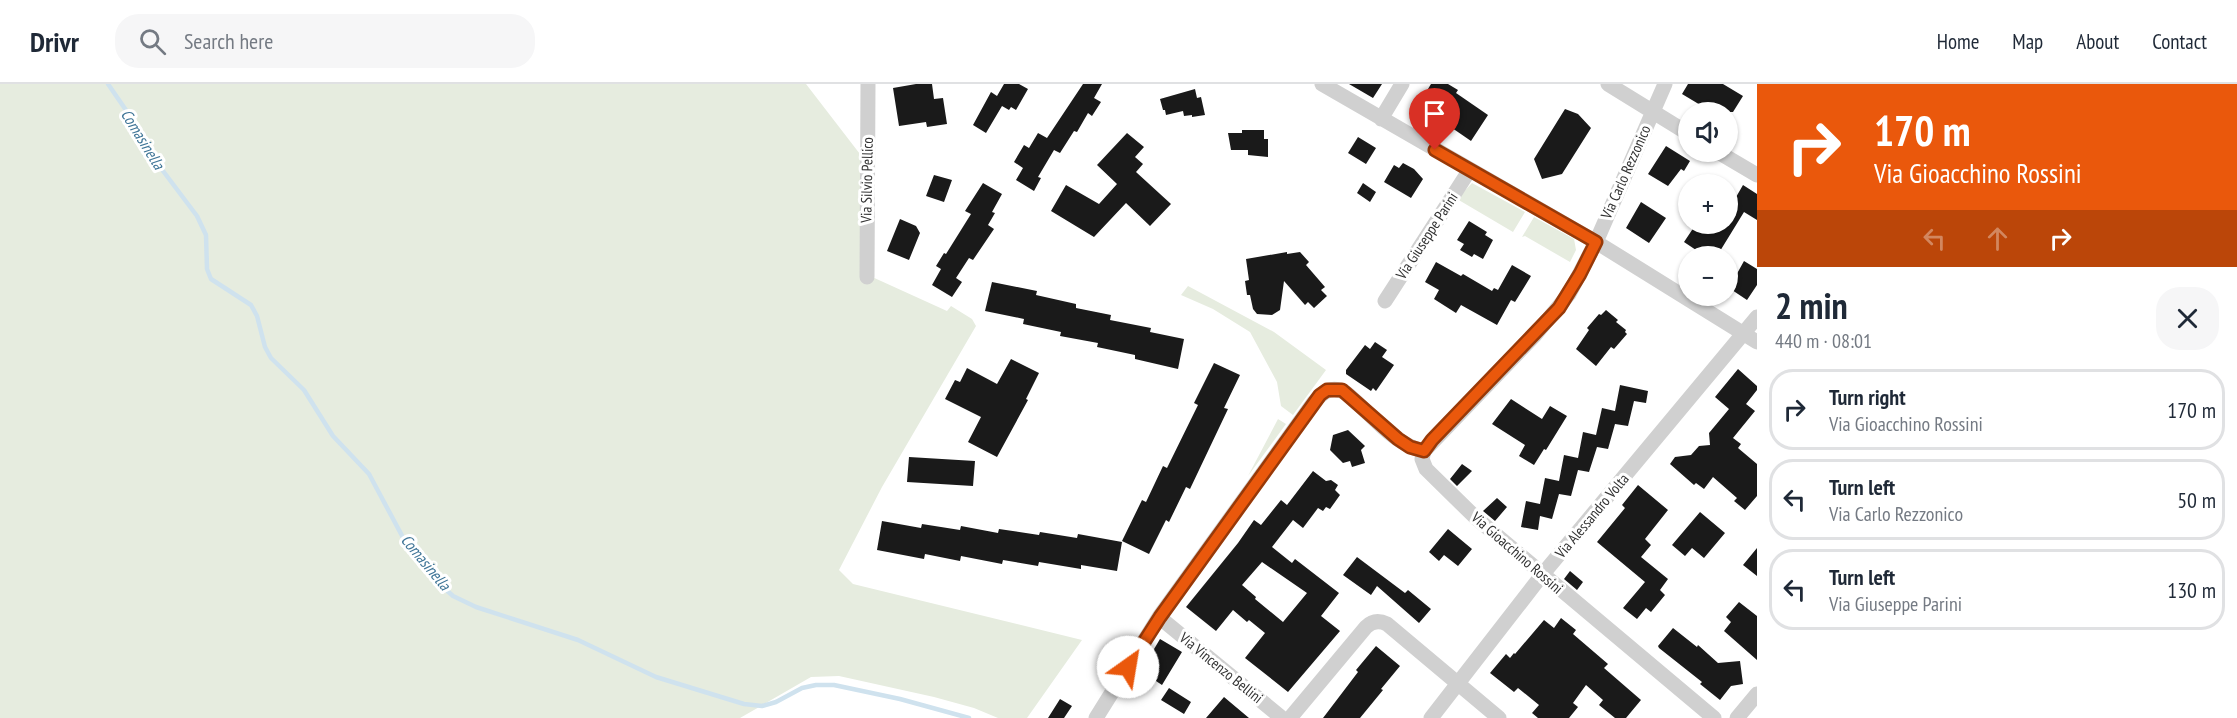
<!DOCTYPE html>
<html lang="en">
<head>
<meta charset="utf-8">
<style>
  body { margin:0; font-family:"PT Sans Narrow",sans-serif; background:#f6f6f7; color:#1f2937; height:100vh; display:flex; flex-direction:column; font-size:22px; white-space:nowrap }
  * { box-sizing:border-box; margin:0 }
  p { font-size:20px; color:#747a83 }
  .icon { flex:none; width:33px; height:33px; fill:none; stroke:currentColor; stroke-width:2; stroke-linecap:round; stroke-linejoin:round }
  .map { position:relative; flex:1; overflow:hidden }
  .drawer { display:flex; flex-direction:column; background:#fff; width:480px }
  .drawer>* { flex:none }
  .banner { background:#ea580c; color:#fff; overflow:hidden }
  .buttons { position:absolute; left:1678px; top:18px; display:grid; gap:12px }
  .buttons a { display:grid; place-items:center; width:60px; height:60px; border-radius:50%; background:#fff; box-shadow:0 2px 4px #0004; font-size:30px }
  .pin { position:absolute; display:grid; place-items:center; width:51px; height:51px; color:#fff; margin:-62px -26px; border-radius:50% 50% 50% 0; rotate:-45deg; box-shadow:0 0 6px #0007 }
  .pin .icon { rotate:45deg }
  .me { position:absolute; width:66px; margin:-33px; rotate:32deg; stroke-linejoin:round; filter:drop-shadow(0 0 4px #0008) }
  .turn { display:flex; align-items:center; gap:21px; height:126px; padding:0 18px; font-size:27px }
  .turn .icon { width:78px; height:78px; stroke-width:2.5 }
  .turn b { display:block; font-size:42px; line-height:51px }
  .lanes { display:flex; align-items:center; height:57px; padding:0 18px; background:#0003; justify-content:center; gap:30px; direction:ltr }
  .lanes .off { opacity:.35 }
  .round { display:grid; place-items:center; flex:none; width:63px; height:63px; border-radius:24px; background:#f6f6f7 }
  .head { display:flex; align-items:center; justify-content:space-between; height:102px; padding:0 18px }
  h1 { font-size:36px; font-weight:600; line-height:45px }
  ul { padding:0; list-style:none }
  li { display:flex; align-items:center; gap:18px; height:81px; margin:0 12px 9px; padding:0 6px; border:3px solid #e0e1e3; border-radius:24px }
  li div { flex:1 }
  li b { display:block; font-size:22px }
  li em { font-style:normal }
  header { display:flex; align-items:center; gap:36px; box-sizing:border-box; height:84px; padding:0 30px; background:#fff; border-bottom:2px solid #e0e1e3 }
  header strong { font-size:28px }
  nav { display:flex; gap:33px; margin-inline-start:auto; font-size:21px }
  .search { width:420px; height:54px; background:#f6f6f7; display:flex; align-items:center; gap:15px; box-sizing:border-box; padding:0 21px; border-radius:24px; color:#747a83; font-size:22px }
  main { display:flex; flex:1; min-height:0 }
  .map>svg:first-child { display:block }
  .green { fill:#e6ecdf }
  .lines { fill:none; stroke-linecap:round; stroke-linejoin:round }
  .stream { stroke:#cfe2ee; stroke-width:4.5 }
  .building { fill:#1a1a1a; fill-rule:evenodd }
  .minor { stroke:#d0d0d0; stroke-width:15 }
  .route-casing { stroke:#983908; stroke-width:15 }
  .route { stroke:#ea580c; stroke-width:10 }
  .labels { text-anchor:middle; stroke-width:6; stroke-linejoin:round; paint-order:stroke }
  .street-label { font-size:15px; fill:#333; stroke:#fff }
  .water-label { font-size:16px; font-style:italic; fill:#3f7597; stroke:#fff }
</style>
</head>
<body>
<header>
<strong>Drivr</strong>
<div class="search"><svg class="icon" aria-label="search" viewBox="0 0 24 24"><circle cx="10" cy="10" r="6"/><path d="M15 15l6 6"/></svg>Search here</div>
<nav><a>Home</a><a>Map</a><a>About</a><a>Contact</a></nav>
</header>
<main>
<div class="map">
<svg width="1757" height="634" viewBox="0 0 1757 634">
  <rect width="100%" height="100%" fill="#fff"/>
  <path class="green" d="M0,0H806L863,74L870,192L947,227L951,222L972,235L976,242L882,403L839,486L853,500L1082,556L1027,634H998L974,624L934,613L839,592L811,593L740,634H0Z
    M1472,99L1525,128L1513,148L1457,115Z
    M1534,133L1574,155L1576,166L1570,178L1525,152L1522,153Z
    M1188,202L1274,248L1326,286L1293,331L1281,322L1277,298L1250,248L1213,225L1181,211Z
    M1278,335L1286,340L1248,392Z"/>
  <g class="lines">
    <path class="stream" d="M108,0L130,32L148,67L197,132L206,151L207,185L211,195L251,221L257,232L265,263L271,274L304,306L333,352L369,390L407,461L434,495L453,512L476,523L578,556L656,593L744,620L762,622L776,618L802,604L816,601H834L900,615L969,634"/>
  </g>
  <path class="building" d="M916,0H932L934,15L943,14L947,40L927,43L926,38L899,42L893,4Z
    M1004,0H1019L1028,5L1016,26L1011,23L1009,26L1002,22L986,49L973,41L991,8L997,12Z
    M1083,0H1102L1094,14L1101,18L1092,32L1088,29L1077,48L1074,47L1060,69L1054,66L1038,93L1041,94L1034,107L1016,96L1023,84L1014,78L1024,61L1029,64L1038,49L1047,54Z
    M1349,0H1382L1373,14Z
    M1431,0H1448L1458,6L1456,9L1488,31L1471,57L1439,35L1436,40L1413,27L1423,9L1425,10Z
    M1688,0H1723L1743,12L1733,28H1699L1702,22L1682,10Z
    M1195,5L1197,14L1201,13L1205,31L1192,33V31L1184,32L1183,27L1166,31L1165,26H1163L1160,15Z
    M1565,25L1578,30L1591,44L1562,90L1542,95L1534,75Z
    M1242,46H1264V55H1268V73L1248,71V66H1231L1228,49H1242Z
    M1127,49L1144,63L1135,73L1143,80L1136,88L1171,120L1150,142L1126,119L1094,153L1051,127L1066,101L1099,120L1117,100L1097,81Z
    M1358,53L1376,64L1366,80L1348,69Z
    M1666,62L1690,77L1684,87L1681,85L1668,102L1648,90Z
    M1403,79L1414,85L1423,95L1411,114L1384,98L1394,81L1399,84Z
    M934,91L952,96L944,118L926,112Z
    M983,99L1002,110L992,128L995,129L988,141L994,145L973,176L969,174L956,194L962,198L952,213L932,201L941,185L936,182L944,169L946,170L971,130L965,127Z
    M1363,99L1376,108L1370,118L1357,109Z
    M1743,101L1757,110V136L1744,128L1717,172H1705L1684,158L1696,140L1708,145L1711,140H1728V127Z
    M1641,118L1666,134L1649,159L1626,144Z
    M900,135L916,142L920,149L909,176L887,167Z
    M1469,137L1487,148L1485,151L1493,156L1483,175L1474,170L1472,173L1460,166L1464,160L1457,156Z
    M1287,168V170L1300,168L1309,178L1306,181L1325,203L1321,206L1327,212L1314,224L1308,218L1305,221L1284,197L1280,226L1272,231L1257,230L1253,225L1250,211H1247L1245,197L1249,196L1246,175Z
    M1744,177L1757,185V201L1747,216L1729,204Z
    M1436,178L1461,192L1463,190L1492,207L1494,204L1498,206L1512,181L1531,192L1515,218L1511,216L1497,241L1461,221L1456,229L1434,215L1439,206L1425,198Z
    M992,198L1037,207L1036,211L1076,220V224L1111,231L1110,236L1151,244L1150,248L1184,255L1178,285L1135,275V271L1097,263L1098,259L1060,252L1061,248L1023,240L1024,235L985,227Z
    M1606,226L1618,236L1616,238L1626,246L1625,248L1627,250L1614,265L1611,263L1596,282L1576,265L1589,246L1587,244L1599,230L1601,231Z
    M1375,258L1387,266L1382,273L1394,281L1376,307L1373,304L1371,307L1346,290V286L1365,261L1370,265Z
    M1011,275L1039,289L1026,315L1028,316L997,373L968,358L981,333L945,315L955,296L960,298L967,284L997,300Z
    M1214,279L1240,291L1224,324L1228,325L1190,405L1186,403L1169,438L1166,436L1149,470L1122,457L1142,416L1146,418L1163,382L1167,384L1198,321L1194,319Z
    M1738,285L1757,302V306L1746,320L1755,327L1733,354L1741,360L1738,364L1757,380V412L1745,426L1734,417L1737,414L1713,393L1704,405L1696,399L1694,401L1670,380L1675,373L1691,371L1699,362L1710,361L1709,349L1729,325L1715,313Z
    M1620,301L1648,307L1646,319L1634,317L1628,342L1615,340L1608,365L1597,363L1589,388L1578,386L1571,412L1559,410L1552,435L1540,432L1538,446L1521,443L1526,417L1540,420L1545,394L1559,397L1564,371L1578,374L1583,348L1596,351L1602,324L1615,327Z
    M1511,315L1542,335L1550,322L1567,332L1546,366L1544,365L1534,381L1519,372L1525,361L1492,340Z
    M1348,346L1365,362L1361,366L1365,379L1352,383L1350,377L1343,379L1330,366L1333,351Z
    M909,373L975,377L973,402L907,398Z
    M1462,380L1472,387L1457,402L1450,395Z
    M1313,387L1326,397L1331,396L1338,401L1335,406L1340,411L1330,425L1326,423L1323,427L1318,424L1303,444L1293,436L1272,463L1292,479L1295,475L1339,509L1321,532L1340,547L1288,608L1245,574L1265,549L1249,536L1247,538L1233,526L1216,547L1186,523L1238,459L1254,436L1261,441L1281,416L1287,421ZM1262,478L1307,509L1283,538L1255,515L1256,513L1242,501Z
    M1638,401L1668,426L1645,455L1651,461L1641,473L1668,495L1660,506L1665,511L1651,528L1646,524L1637,535L1623,524L1645,498L1597,458L1625,424L1622,421Z
    M1497,414L1507,423L1495,437L1483,427Z
    M1700,428L1725,449L1704,474L1692,464L1685,472L1672,461Z
    M882,437L921,444L922,440L960,446L961,442L998,449L999,445L1039,451L1040,448L1077,454L1078,450L1122,458L1117,487L1081,481V485L1039,478L1038,482L1003,476L1002,480L961,472L960,477L925,470L924,475L877,466Z
    M1448,445L1472,465L1458,482L1444,471L1439,477L1429,468Z
    M1757,464V492L1743,481Z
    M1357,473L1405,509L1408,506L1431,525L1419,539L1377,502L1371,511L1343,491Z
    M1570,487L1583,498L1577,506L1564,495Z
    M1739,518L1757,532V576L1724,547L1731,538L1726,533Z
    M1561,534L1576,546L1573,550L1608,580L1604,584L1641,616L1626,634H1615L1599,621L1603,616L1586,601L1573,619L1578,623L1569,634H1538L1532,629L1539,621L1518,604L1514,608L1490,589L1506,570L1510,574L1514,569L1515,570L1544,536L1554,544Z
    M1673,544L1697,563L1698,561L1718,579L1740,577L1743,600L1731,602L1720,616L1700,600L1702,598L1659,564L1658,562Z
    M1160,555L1182,568L1162,601L1141,587Z
    M1376,562L1400,582L1381,605L1383,606L1360,634H1323L1358,588L1356,586Z
    M1169,604L1191,618L1184,630L1161,616Z
    M1224,613L1249,634H1206Z
    M1060,615L1072,622L1064,634H1048Z"/>
  <g class="lines">
    <path class="minor" d="M1322,0L1596,158L1757,258
      M1608,0L1689,50
      M1381,35L1402,0
      M1718,68L1757,91
      M867,193L868,0
      M1385,217L1469,87
      M1424,367L1535,251L1569,210L1596,158L1665,0
      M1159,533L1282,634
      M1096,634L1159,533L1314,318C1324,307 1332,301 1346,309C1370,328 1393,361 1424,367L1422,375L1426,385L1476,434L1714,634
      M1290,634L1366,543C1372,537 1379,536 1387,540L1499,634
      M1431,634L1542,491L1757,233
      M1737,634L1757,610"/>
  </g>
  <g class="lines">
    <g class="route-casing">
      <path id="route" d="M1128,583L1160,533L1320,311L1327,306H1342L1398,355L1410,363L1424,367L1432,356L1559,224L1580,190L1596,158L1435,66"/>
    </g>
    <use href="#route" class="route"/>
  </g>
  <g class="labels">
    <g class="street-label">
      <text transform="translate(1626 88) rotate(-66)" y="5">Via Carlo Rezzonico</text>
      <text transform="translate(867 96) rotate(-89)" y="5">Via Silvio Pellico</text>
      <text transform="translate(1427 152) rotate(-57)" y="5">Via Giuseppe Parini</text>
      <text transform="translate(1592 432) rotate(-50)" y="5">Via Alessandro Volta</text>
      <text transform="translate(1517 469) rotate(41)" y="5">Via Gioacchino Rossini</text>
      <text transform="translate(1221 584) rotate(39)" y="5">Via Vincenzo Bellini</text>
    </g>
    <g class="water-label">
      <text transform="translate(143 55) rotate(58)" y="6">Comasinella</text>
      <text transform="translate(426 478) rotate(50)" y="6">Comasinella</text>
    </g>
  </g>
</svg>
<div class="buttons">
<a><svg class="icon" aria-label="sound" viewBox="0 0 24 24"><path d="M4 9h4l5-4v14l-5-4H4zM17 9q2 3 0 6"/></svg></a>
<a>+</a>
<a>−</a>
</div>
<div class="pin" style="left:1435px;top:66px;background:#d93025"><svg class="icon" aria-label="arrive" viewBox="0 0 24 24"><path d="M6 21V4h12l-3 4 3 4H6"/></svg></div>
<svg class="me" style="left:1128px;top:583px" viewBox="-20 -20 40 40"><circle r="19" fill="#fff"/><path d="M0-13L10 11 0 6-10 11z" fill="#ea580c"/></svg>
</div>
<section class="drawer">
<div class="banner">
<div class="turn"><svg class="icon" aria-label="right" viewBox="0 0 24 24"><path d="M7 20v-9h11M14 6l5 5-5 5"/></svg><div><b>170 m</b>Via Gioacchino Rossini</div></div>
<div class="lanes"><svg class="icon off" aria-label="left" viewBox="0 0 24 24"><path d="M17 20v-9H6M10 6l-5 5 5 5"/></svg><svg class="icon off" aria-label="ahead" viewBox="0 0 24 24"><path d="M12 20V5M6 11l6-6 6 6"/></svg><svg class="icon" aria-label="right" viewBox="0 0 24 24"><path d="M7 20v-9h11M14 6l5 5-5 5"/></svg></div>
</div>
<div class="head"><div><h1>2 min</h1><p>440 m · 08:01</p></div><a class="round"><svg class="icon" aria-label="close" viewBox="0 0 24 24"><path d="M6 6l12 12M18 6L6 18"/></svg></a></div>
<ul>
<li><svg class="icon" aria-label="right" viewBox="0 0 24 24"><path d="M7 20v-9h11M14 6l5 5-5 5"/></svg><div><b>Turn right</b><p>Via Gioacchino Rossini</p></div><em>170 m</em></li>
<li><svg class="icon" aria-label="left" viewBox="0 0 24 24"><path d="M17 20v-9H6M10 6l-5 5 5 5"/></svg><div><b>Turn left</b><p>Via Carlo Rezzonico</p></div><em>50 m</em></li>
<li><svg class="icon" aria-label="left" viewBox="0 0 24 24"><path d="M17 20v-9H6M10 6l-5 5 5 5"/></svg><div><b>Turn left</b><p>Via Giuseppe Parini</p></div><em>130 m</em></li>
</ul>
</section>
</main>
</body>
</html>
